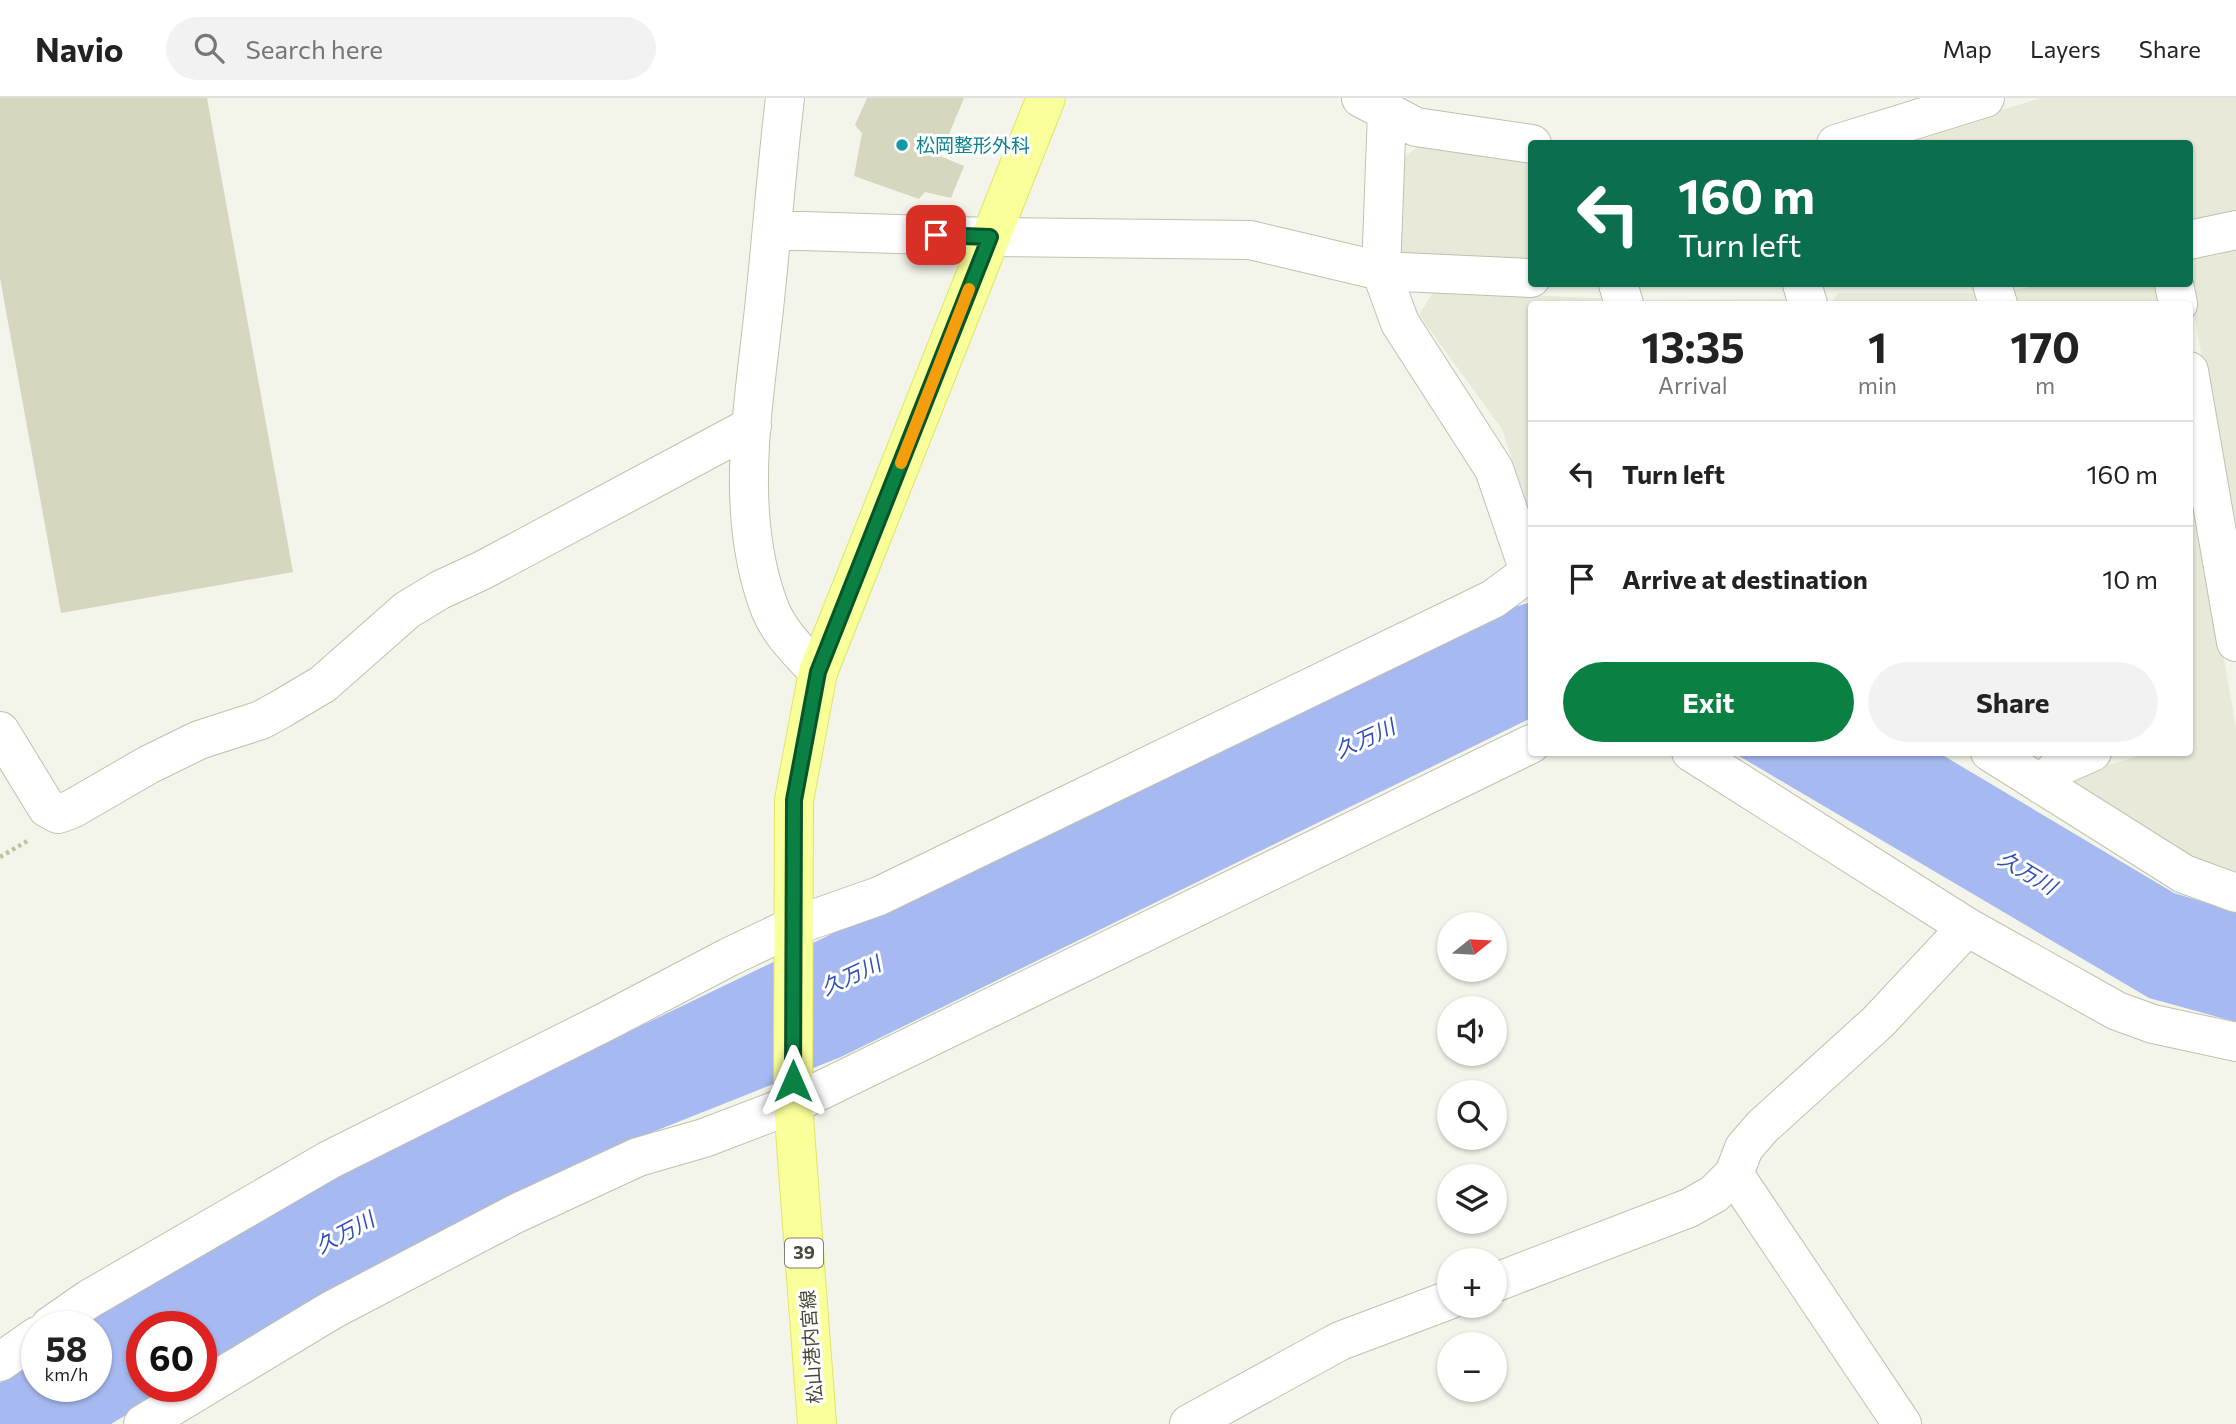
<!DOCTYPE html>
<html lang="en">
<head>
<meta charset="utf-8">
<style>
  body { margin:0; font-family:Commissioner,"Noto Sans JP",sans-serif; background:#f2f2f2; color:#222; height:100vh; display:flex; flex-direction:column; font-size:26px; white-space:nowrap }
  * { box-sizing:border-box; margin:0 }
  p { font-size:23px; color:#767676 }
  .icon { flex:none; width:38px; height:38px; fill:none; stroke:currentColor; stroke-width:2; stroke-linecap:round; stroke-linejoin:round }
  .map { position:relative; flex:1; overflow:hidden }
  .details { position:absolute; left:1528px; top:203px; width:665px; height:455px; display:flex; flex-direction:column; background:#fff; border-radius:7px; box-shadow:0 2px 5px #0004 }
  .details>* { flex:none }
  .guide { position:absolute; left:1528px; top:42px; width:665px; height:147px; border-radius:7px; box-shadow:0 2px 5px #0004; background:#0b6e4f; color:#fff; overflow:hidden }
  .needle { width:46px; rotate:72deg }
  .fabs { position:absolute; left:1437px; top:814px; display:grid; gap:14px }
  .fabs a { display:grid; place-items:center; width:70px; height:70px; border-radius:50%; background:#fff; box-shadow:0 2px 5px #0004; font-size:35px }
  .speed { position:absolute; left:21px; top:1213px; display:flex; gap:14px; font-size:35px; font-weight:700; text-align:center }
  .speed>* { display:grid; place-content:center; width:91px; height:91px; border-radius:50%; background:#fff; box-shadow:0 2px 5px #0004; line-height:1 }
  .speed small { font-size:18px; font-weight:400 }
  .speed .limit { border:10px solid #d22; background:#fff; color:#111 }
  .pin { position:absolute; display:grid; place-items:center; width:60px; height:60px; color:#fff; margin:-30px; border-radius:14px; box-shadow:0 4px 10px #0006 }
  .me { position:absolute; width:77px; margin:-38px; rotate:0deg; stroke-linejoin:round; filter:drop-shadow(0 0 5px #0008) }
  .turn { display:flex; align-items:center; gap:24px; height:147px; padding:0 35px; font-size:32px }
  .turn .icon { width:91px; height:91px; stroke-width:2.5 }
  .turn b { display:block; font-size:49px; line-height:60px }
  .eta { display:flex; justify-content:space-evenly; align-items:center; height:119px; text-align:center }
  .eta b { font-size:42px; font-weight:700; line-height:49px }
  .action { display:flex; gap:14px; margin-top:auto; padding:14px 35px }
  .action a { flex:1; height:80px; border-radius:42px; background:#0b8043; color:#fff; font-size:28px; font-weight:700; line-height:80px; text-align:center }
  .action a+a { background:#f2f2f2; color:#222 }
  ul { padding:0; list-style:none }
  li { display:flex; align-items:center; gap:21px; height:105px; padding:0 35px; border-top:2px solid #e0e0e0 }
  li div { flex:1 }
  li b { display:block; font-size:26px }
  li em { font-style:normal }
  header { display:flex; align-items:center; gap:42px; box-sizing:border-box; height:98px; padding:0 35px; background:#fff; border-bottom:2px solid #e0e0e0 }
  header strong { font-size:33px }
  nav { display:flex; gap:38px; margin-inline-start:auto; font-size:24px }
  .search { width:490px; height:63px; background:#f2f2f2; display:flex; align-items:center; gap:18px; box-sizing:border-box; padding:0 24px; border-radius:38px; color:#767676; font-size:26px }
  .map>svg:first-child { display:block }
  .residential { fill:#e8e9d8 }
  .water { fill:#a6b9f1 }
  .building { fill:#d7d6bf }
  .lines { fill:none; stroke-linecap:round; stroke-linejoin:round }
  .minor-casing { stroke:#c0c1ac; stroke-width:40 }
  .major-casing { stroke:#e0e567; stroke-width:40 }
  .path { stroke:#c3c29d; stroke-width:4.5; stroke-dasharray:3.5 3.5; stroke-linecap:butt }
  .minor { stroke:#fff; stroke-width:38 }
  .major { stroke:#f9ff99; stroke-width:38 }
  .route-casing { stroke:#07532c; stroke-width:18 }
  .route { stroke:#0b8043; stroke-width:12 }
  .slow { stroke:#f59e0b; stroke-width:12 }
  .culture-dot { fill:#0f9aa8; stroke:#fff; stroke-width:2.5 }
  .labels { text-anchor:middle; stroke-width:6; stroke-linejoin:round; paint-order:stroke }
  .shield { fill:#fff; stroke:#807f74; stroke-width:2 }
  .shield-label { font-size:18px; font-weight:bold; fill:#494838 }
  .culture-label { font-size:19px; fill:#0d838f; stroke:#fff; text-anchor:start }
  .street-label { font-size:19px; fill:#494838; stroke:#fff }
  .water-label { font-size:21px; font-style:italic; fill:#2f4eb7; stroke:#fff }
</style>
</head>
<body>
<header>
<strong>Navio</strong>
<div class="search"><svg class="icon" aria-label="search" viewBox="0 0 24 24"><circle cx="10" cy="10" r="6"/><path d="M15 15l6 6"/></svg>Search here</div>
<nav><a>Map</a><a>Layers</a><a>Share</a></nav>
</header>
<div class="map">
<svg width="2236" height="1326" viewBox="0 0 2236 1326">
  <rect width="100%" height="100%" fill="#f4f5ea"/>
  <path class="residential" d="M2040,0H2236V115L2189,124V46H1893Z
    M1419,48L1531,60V170L1396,162L1399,63Z
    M2236,150V456L2189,186V159Z
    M2045,186H2159L2162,206H2017L2014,192Z
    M1434,193L1612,201L1613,206H1531V419L1502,331L1419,217Z
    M1838,195H1982L1986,206H1831Z
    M1793,201L1794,206H1647L1645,202Z
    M2189,361L2236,630V786L2079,700L2071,678L2135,659L2134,655L2189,654Z"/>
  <path class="water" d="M1531,504V620L841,959L615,1049L201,1272V1228H142V1288H174L111,1326H0V1285L37,1258V1288H96V1228H77L379,1054L1502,513Z
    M1734,655H1939L2174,795L2229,812H2236V924L2149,900Z"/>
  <path class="building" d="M0,0H207L293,474L61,515L0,180Z
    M867,0H964L940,58L964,68L951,100L925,94L919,101L854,78L862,35L855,27Z"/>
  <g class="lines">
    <g class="minor-casing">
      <path id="minor" d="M785,0C777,67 772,134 765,201C755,302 732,412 770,511C780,536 800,554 818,574
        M1361,0L1416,29L1532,46
        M1387,14L1381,173L1400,225L1494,371L1531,479
        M1836,46L1985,0
        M772,132L990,139L1250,142L1381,173L1531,180
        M2189,142L2236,132
        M1618,186L1624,206
        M1802,186L1808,206
        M1992,186L1998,206
        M2174,186L2178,206
        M2189,273L2236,544
        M0,633L47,710L58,716L72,711L148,667L199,642L261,622L281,611L323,586L407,512L440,492L483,472L752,328
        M1691,654L1967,829L2117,913L2153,926L2236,944
        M1990,654L2184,776L2236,795
        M2042,687L2058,669L2092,654
        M1734,1076L1902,1326
        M1494,1185L1689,1110L1714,1096L1734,1076L1744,1050L1762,1029L1878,924L1967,829
        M50,1228L89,1201L329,1062L609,922L729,859L794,828L879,798L1493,501L1531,473
        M0,1264L37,1238
        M143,1326L332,1212L515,1116L638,1059L704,1040L793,1006L1531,646
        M1189,1326L1340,1243L1449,1202"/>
    </g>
    <g class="major-casing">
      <path id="major" d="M817,1326L793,1006L794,702L818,574L1046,0"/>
    </g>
    <path class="path" d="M0,759L29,742"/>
    <use href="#minor" class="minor"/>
    <use href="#major" class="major"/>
  </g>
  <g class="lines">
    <g class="route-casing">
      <path id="route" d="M793,983L794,702L818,574L990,139L936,137"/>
    </g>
    <use href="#route" class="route"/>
    <path class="slow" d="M901,365L969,191"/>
  </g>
  <circle class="culture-dot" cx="902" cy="47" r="7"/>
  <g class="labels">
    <rect class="shield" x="785" y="1140.5" width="38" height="29" rx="5"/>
    <g class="shield-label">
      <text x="804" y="1161">39</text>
    </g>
    <g class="culture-label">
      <text x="916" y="54">松岡整形外科</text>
    </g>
    <g class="street-label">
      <text transform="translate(811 1249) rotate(-94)" y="7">松山港内宮線</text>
    </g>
    <g class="water-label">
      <text transform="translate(1365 641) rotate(-24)" y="7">久万川</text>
      <text transform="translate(2027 775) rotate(31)" y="7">久万川</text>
      <text transform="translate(851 878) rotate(-25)" y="7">久万川</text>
      <text transform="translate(345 1135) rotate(-28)" y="7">久万川</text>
    </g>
  </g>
</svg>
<div class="fabs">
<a><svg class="needle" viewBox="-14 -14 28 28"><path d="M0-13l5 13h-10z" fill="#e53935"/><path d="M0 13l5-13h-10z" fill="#767676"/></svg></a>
<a><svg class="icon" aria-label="sound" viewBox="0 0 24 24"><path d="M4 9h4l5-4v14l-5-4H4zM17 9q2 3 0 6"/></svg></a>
<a><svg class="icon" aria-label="search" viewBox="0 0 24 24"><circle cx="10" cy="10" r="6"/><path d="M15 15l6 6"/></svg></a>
<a><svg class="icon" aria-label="layers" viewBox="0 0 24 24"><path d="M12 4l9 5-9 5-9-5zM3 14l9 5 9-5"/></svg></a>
<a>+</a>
<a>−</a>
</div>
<div class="speed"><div>58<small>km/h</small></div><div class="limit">60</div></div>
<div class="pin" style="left:936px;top:137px;background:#d93025"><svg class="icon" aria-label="arrive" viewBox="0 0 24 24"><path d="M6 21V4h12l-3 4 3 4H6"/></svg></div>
<svg class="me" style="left:793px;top:983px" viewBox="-20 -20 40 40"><path d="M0-17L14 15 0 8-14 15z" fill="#0b8043" stroke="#fff" stroke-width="4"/></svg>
<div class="guide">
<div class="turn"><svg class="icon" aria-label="left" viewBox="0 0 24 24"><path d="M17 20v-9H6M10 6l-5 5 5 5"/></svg><div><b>160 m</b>Turn left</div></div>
</div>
<section class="details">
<div class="eta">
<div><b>13:35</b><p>Arrival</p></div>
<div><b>1</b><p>min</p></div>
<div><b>170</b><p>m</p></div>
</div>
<ul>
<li><svg class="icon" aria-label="left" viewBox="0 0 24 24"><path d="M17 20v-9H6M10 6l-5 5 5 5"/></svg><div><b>Turn left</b></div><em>160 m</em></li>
<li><svg class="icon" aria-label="arrive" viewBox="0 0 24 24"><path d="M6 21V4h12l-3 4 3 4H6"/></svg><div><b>Arrive at destination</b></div><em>10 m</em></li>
</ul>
<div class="action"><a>Exit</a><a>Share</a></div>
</section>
</div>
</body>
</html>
